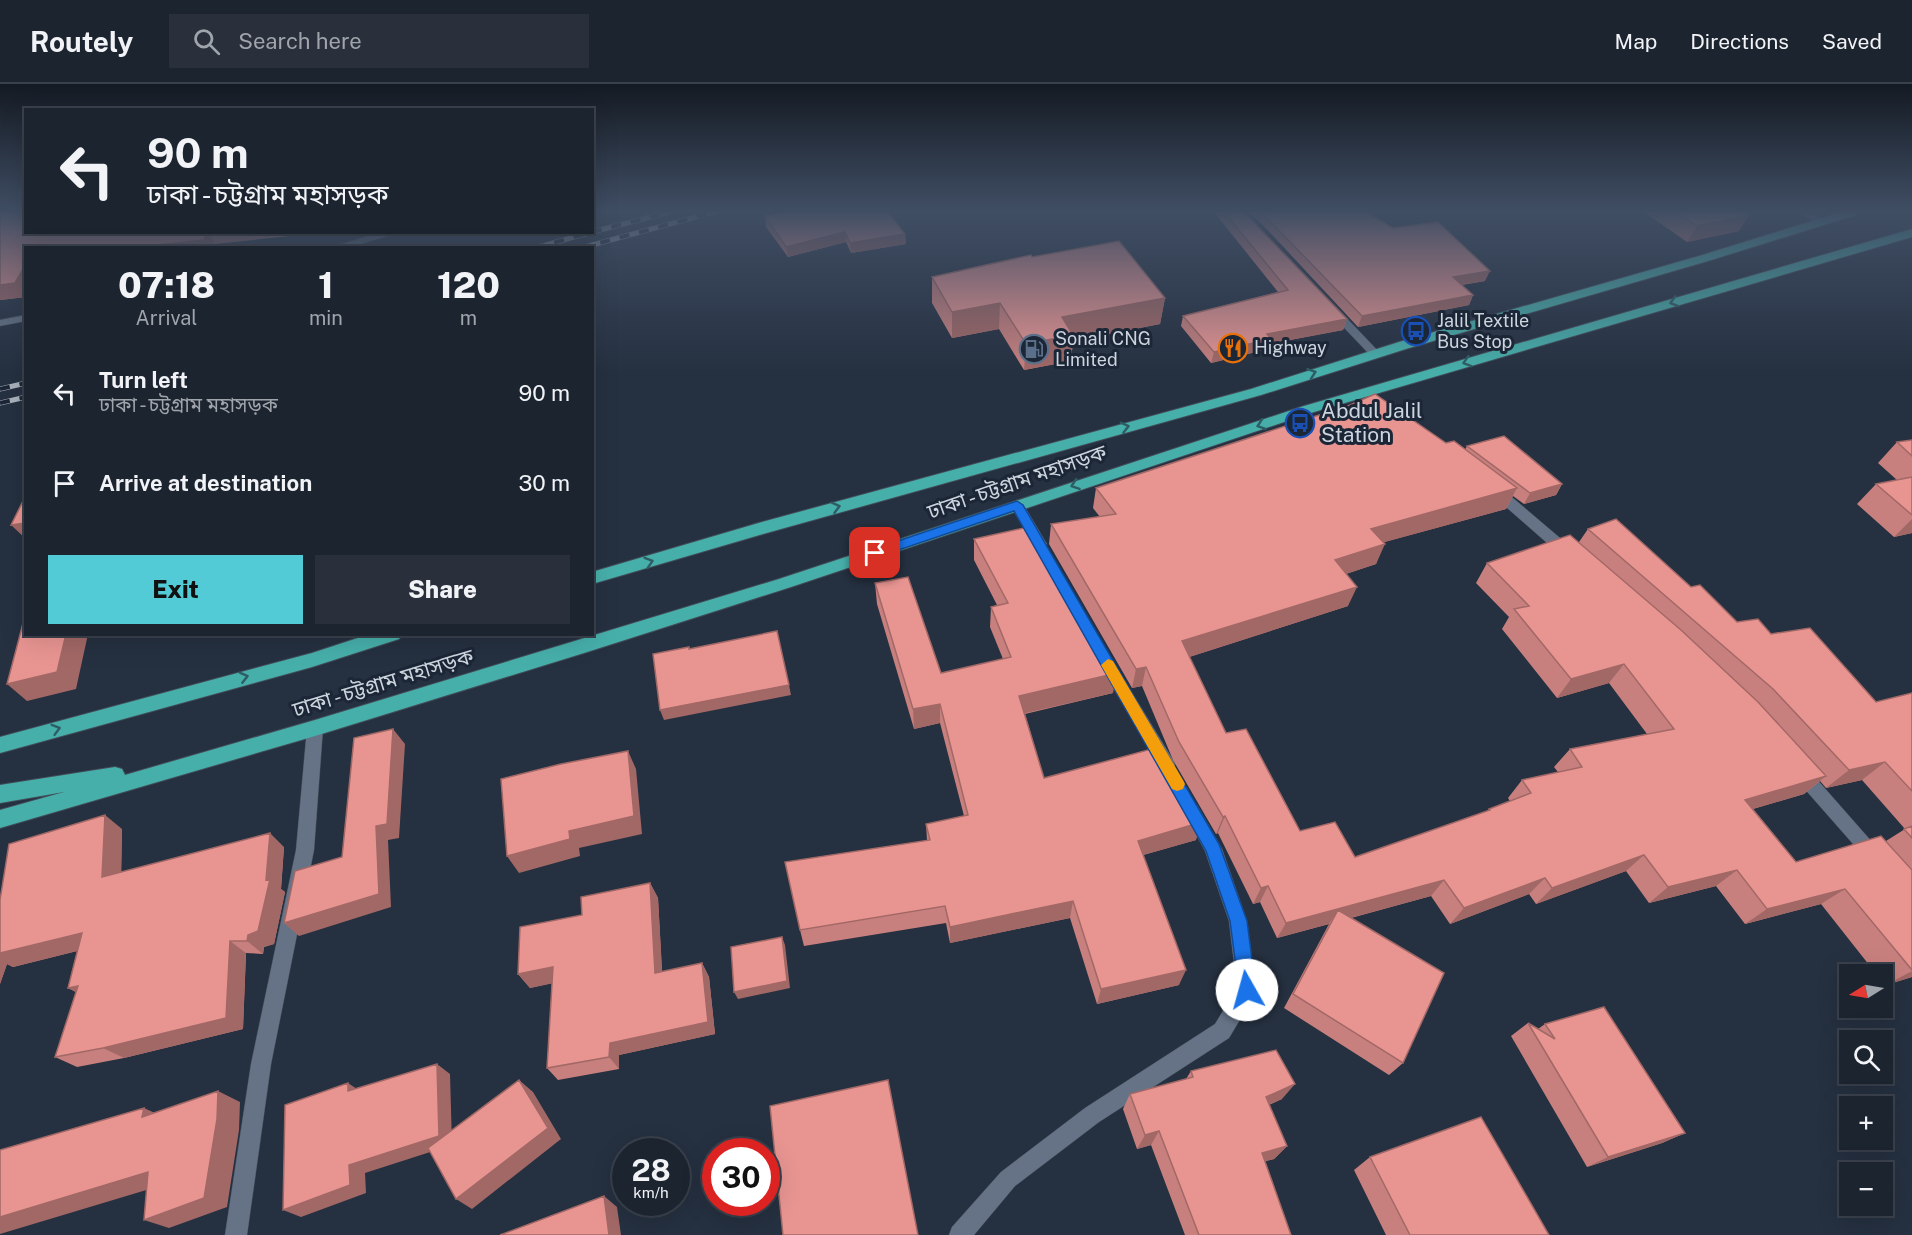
<!DOCTYPE html>
<html lang="en">
<head>
<meta charset="utf-8">
<style>
  body { margin:0; font-family:"Public Sans","Noto Sans Bengali",sans-serif; background:#29303c; color:#f1f3f6; height:100vh; display:flex; flex-direction:column; font-size:22px; white-space:nowrap }
  * { box-sizing:border-box; margin:0 }
  p { font-size:20px; color:#a0a4ab }
  .icon { flex:none; width:33px; height:33px; fill:none; stroke:currentColor; stroke-width:2; stroke-linecap:round; stroke-linejoin:round }
  .map { position:relative; flex:1; overflow:hidden }
  .details { position:absolute; left:24px; top:162px; width:570px; height:390px; display:flex; flex-direction:column; background:#1c2430; border-radius:0px; box-shadow:0 6px 24px #0002,0 0 0 2px #3a414c }
  .details>* { flex:none }
  .guide { position:absolute; left:24px; top:24px; width:570px; height:126px; border-radius:0px; box-shadow:0 6px 24px #0002,0 0 0 2px #3a414c; background:#1c2430; color:#f1f3f6; overflow:hidden }
  .needle { width:39px; rotate:259deg }
  .buttons { position:absolute; left:1839px; top:880px; display:grid; gap:12px }
  .buttons a { display:grid; place-items:center; width:54px; height:54px; border-radius:0px; background:#1c2430; box-shadow:0 6px 24px #0002,0 0 0 2px #3a414c; font-size:30px }
  .speed { position:absolute; left:612px; top:1054px; display:flex; gap:12px; font-size:30px; font-weight:700; text-align:center }
  .speed>* { display:grid; place-content:center; width:78px; height:78px; border-radius:50%; background:#1c2430; box-shadow:0 6px 24px #0002,0 0 0 2px #3a414c; line-height:1 }
  .speed small { font-size:15px; font-weight:400 }
  .speed .limit { border:9px solid #d22; background:#fff; color:#111 }
  .pin { position:absolute; display:grid; place-items:center; width:51px; height:51px; color:#fff; margin:-26px; border-radius:12px; box-shadow:0 3px 9px #0006 }
  .me { position:absolute; width:66px; margin:-33px; rotate:353deg; stroke-linejoin:round; filter:drop-shadow(0 0 4px #0008) }
  .turn { display:flex; align-items:center; gap:21px; height:126px; padding:0 24px; font-size:27px }
  .turn .icon { width:78px; height:78px; stroke-width:2.5 }
  .turn b { display:block; font-size:42px; line-height:51px }
  .eta { display:flex; justify-content:space-evenly; align-items:center; height:102px; text-align:center }
  .eta b { font-size:36px; font-weight:800; line-height:42px }
  .cta { display:flex; gap:12px; margin-top:auto; padding:12px 24px }
  .cta a { flex:1; height:69px; border-radius:0px; background:#52cbd7; color:#111; font-size:24px; font-weight:800; line-height:69px; text-align:center }
  .cta a+a { background:#29303c; color:#f1f3f6 }
  ul { padding:0; list-style:none }
  li { display:flex; align-items:center; gap:18px; height:90px; padding:0 24px }
  li div { flex:1 }
  li b { display:block; font-size:22px }
  li em { font-style:normal }
  header { display:flex; align-items:center; gap:36px; box-sizing:border-box; height:84px; padding:0 30px; background:#1c2430; border-bottom:2px solid #3a414c }
  header strong { font-size:28px }
  nav { display:flex; gap:33px; margin-inline-start:auto; font-size:21px }
  .search { width:420px; height:54px; background:#29303c; display:flex; align-items:center; gap:15px; box-sizing:border-box; padding:0 21px; border-radius:0px; color:#a0a4ab; font-size:22px }
  .map>svg:first-child { display:block }
  .lines { fill:none; stroke-linecap:round; stroke-linejoin:round }
  .minor-casing { stroke:#424d5a; stroke-width:1 }
  .highway-casing { stroke:#424d5a; stroke-width:2 }
  .minor { fill:#667386; fill-rule:evenodd }
  .highway { fill:#47afaa; fill-rule:evenodd }
  .rail-casing { stroke:#a8b0bb; stroke-width:5 }
  .rail { stroke:#1b2636; stroke-width:4; stroke-dasharray:10; stroke-linecap:butt }
  .wall { fill:#c8807e; fill-rule:evenodd }
  .shaded-wall { fill:#a26866 }
  .building { fill:#e89592; stroke:#a26866; stroke-width:1.5 }
  .oneway { stroke:#2d5d64 }
  .route { fill:#1a73e8; stroke:#114b97; stroke-width:1.5 }
  .slow { fill:#f59e0b }
  .labels { text-anchor:middle; stroke-width:6; stroke-linejoin:round; paint-order:stroke }
  .far-poi-label { font-size:18px; fill:#ccd4de; stroke:#1b2636; text-anchor:start }
  .poi-label { font-size:21px; fill:#ccd4de; stroke:#1b2636; text-anchor:start }
  .street-label { font-size:21px; fill:#ccd4de; stroke:#1b2636 }
</style>
</head>
<body>
<header>
<strong>Routely</strong>
<div class="search"><svg class="icon" aria-label="search" viewBox="0 0 24 24"><circle cx="10" cy="10" r="6"/><path d="M15 15l6 6"/></svg>Search here</div>
<nav><a>Map</a><a>Directions</a><a>Saved</a></nav>
</header>
<div class="map">
<svg width="1912" height="1151" viewBox="0 0 1912 1151">
  <rect width="100%" height="100%" fill="#253040"/>
  <g class="lines">
    <g class="minor-casing">
      <path id="minor" d="M1798,128H1810L1826,138L1817,140Z
        M382,148H401L347,164H328Z
        M1333,223L1337,224L1380,269V273H1372L1329,228V224Z
        M26,231V237L0,242V236Z
        M1495,401L1500,403L1573,465L1575,469L1573,473H1563L1490,409L1488,406L1490,403Z
        M1017,416L1022,418L1045,457L1047,460L1045,463H1035L1010,421Z
        M1106,572L1111,574L1173,676L1175,681L1173,686L1167,688L1161,686L1098,578L1101,574Z
        M315,637L321,639L323,644L314,766L271,980L247,1151H225L251,980L296,766L307,644L309,639Z
        M1801,682L1807,684L1880,767L1883,772L1880,777L1874,780L1868,777L1795,694L1793,689L1795,684Z
        M1191,719L1197,721L1222,765L1247,837L1256,906L1254,912L1229,954L1099,1038L1015,1102L974,1151H949L952,1143L1001,1088L1085,1024L1215,940L1237,904L1229,837L1205,767L1183,726L1185,721Z"/>
    </g>
    <g class="highway-casing">
      <path id="highway" d="M1841,128H1858L1856,131L1708,177L1409,264L1261,311L763,450L592,500V488L762,438L1251,305L1399,258L1699,172Z
        M1912,145V153L1314,328L791,503L584,569L315,652L0,744V726L64,708L0,719V701L115,683L122,685L125,691L315,636L779,495L1304,322Z
        M370,550H402L399,555L312,583L0,669V653L312,569Z"/>
    </g>
    <use href="#minor" class="minor"/>
    <use href="#highway" class="highway"/>
    <g class="rail-casing">
      <path id="rail" d="M592,148L670,128
        M535,164L592,148
        M581,164L714,128
        M0,305L26,299
        M0,319L26,313"/>
    </g>
    <use href="#rail" class="rail"/>
  </g>
  <path class="wall" d="M1214,128H1244L1347,235L1343,246L1269,260L1268,265L1211,279L1181,242L1183,232L1278,208Z
    M1248,128H1366L1485,197L1462,201L1473,211L1469,221L1358,243L1263,141Z
    M1644,128H1744L1739,147L1687,158Z
    M765,132L905,150L906,160L851,169L846,158L788,173L766,143Z
    M26,148H301L300,151L215,160L214,164H26V213L0,216Z
    M1032,173L1165,214L1160,240L1073,257L1071,277L1024,286L999,245L952,254L932,219V193Z
    M1327,331L1446,359L1465,366L1467,362L1562,400L1556,411L1524,420L1513,412L1506,425L1384,458L1376,480L1346,490L1348,522L1189,573L1226,649L1300,747L1355,773L1487,728L1489,725L1510,717L1508,714L1522,696L1558,688L1554,683L1570,665L1647,650L1609,599L1557,614L1502,545L1509,533L1476,499L1487,479L1579,458L1588,445L1691,503L1737,538L1771,550L1876,618L1912,609V893L1886,901L1882,897V891H1877L1821,820L1745,840L1716,802L1649,819L1626,787L1536,820L1529,810L1450,840L1431,812L1351,834L1403,979L1389,991L1284,924L1329,840L1277,854L1260,818L1253,820L1218,749L1216,750L1173,676L1142,602L1132,604L1049,460L1051,440L1100,433L1093,424L1096,404ZM1862,696L1905,745L1886,757L1796,778L1753,725L1804,710L1820,697L1826,704Z
    M1912,356V449L1894,453L1857,420L1876,400L1897,396L1878,379L1897,358Z
    M974,455L1113,609L1025,630L1044,694L1196,756L1143,771L1179,901L1097,920L1070,834L950,859L946,839L804,862L800,846L927,756L926,740L964,732L940,639L914,645L877,520L875,499L941,589L1003,575L990,543L991,523L997,521L974,476Z
    M122,745L121,788L284,763L281,805L285,808L274,860L264,863L263,870L246,869L243,945L124,974L77,983L55,973L76,908L68,904L77,867L13,883L7,880L0,900V816Z
    M650,799L658,814L662,888L702,879L709,893L715,950L619,971V985L558,996L547,984L552,899L530,904L518,890L582,831Z
    M1528,939L1538,945L1545,940L1685,1049L1662,1059L1587,1083L1511,952Z
    M1191,987L1282,1015L1269,1021L1287,1062L1274,1075L1265,1077L1291,1151H1185L1151,1061L1137,1065L1123,1025L1130,1010L1186,995Z
    M1370,1073L1549,1151H1386L1354,1086Z"/>
  <path class="shaded-wall" d="M1749,131L1739,147L1687,158L1697,142Z
    M207,148H208L215,160L214,164H128Z
    M845,148L846,158L788,173L786,163Z
    M905,150L906,160L851,169L850,159Z
    M26,180V213L0,216V201Z
    M1490,187L1485,197L1449,203L1453,193Z
    M1473,211L1469,221L1358,243L1362,232Z
    M1165,214L1160,240L1073,257L1071,277L1024,286L1026,260L1062,233Z
    M1000,219L999,245L952,254V228Z
    M1347,235L1343,246L1269,260L1268,265L1211,279L1214,268L1267,250Z
    M1562,400L1556,411L1524,420L1530,409Z
    M1517,404L1506,425L1363,464L1371,445Z
    M1912,435V449L1894,453Z
    M26,439V455L11,441Z
    M1385,460L1376,480L1327,496L1335,476Z
    M1357,503L1348,522L1177,577L1182,557Z
    M66,550H88L76,605L27,617L7,600Z
    M1624,580L1609,599L1557,614L1571,595Z
    M1146,583L1142,602L1132,604L1136,585Z
    M1117,589L1113,609L1017,631L1019,612Z
    M789,601L791,611L664,636L660,626Z
    M940,620V639L914,645L913,625Z
    M393,645L405,660L399,754L388,756L391,823L299,852L284,839L376,742Z
    M628,667L636,685L642,750L579,764L580,772L519,789L507,772L569,747Z
    M1885,678L1862,696L1826,704L1849,686Z
    M1826,692L1804,710L1725,733L1745,716Z
    M105,731L122,745L121,806L102,793Z
    M1225,732L1218,749L1216,750L1223,733Z
    M1202,738L1196,756L1133,774L1138,757Z
    M270,749L284,763L281,805L285,808L274,860L264,863L263,870L247,857L248,851L266,796Z
    M1644,771L1626,787L1536,820L1552,804Z
    M1737,786L1716,802L1649,819L1668,803Z
    M1545,794L1529,810L1450,840L1464,824Z
    M1444,796L1431,812L1331,839L1338,826L1329,840L1277,854L1286,839Z
    M650,799L658,814L663,903L655,889Z
    M1268,802L1260,818L1253,820L1261,804Z
    M1845,805L1821,820L1745,840L1767,825Z
    M1073,817L1070,834L950,859V843Z
    M0,848L82,849L101,861L13,883L7,880L0,900Z
    M782,853L785,861L790,904L738,915L734,908Z
    M230,857L246,869L243,945L124,974L103,964Z
    M702,879L709,893L715,950L619,971V985L609,973L610,959Z
    M553,883L564,897L530,904L518,890Z
    M1186,886L1179,901L1097,920L1101,905Z
    M1912,887V893L1886,901Z
    M78,902L89,915L68,904Z
    M437,980L450,990L452,1061L365,1089L366,1109L301,1133L283,1126L349,1081Z
    M519,996L533,1008L561,1055L472,1125L456,1115Z
    M348,999L363,1009L348,1007Z
    M1295,1000L1282,1015L1254,1027L1266,1013Z
    M218,1007L240,1018L239,1046L227,1123L169,1144L144,1136Z
    M144,1024L168,1035L142,1033Z
    M1159,1047L1151,1061L1137,1065L1145,1051Z
    M1685,1049L1662,1059L1587,1083L1608,1073Z
    M1287,1062L1274,1075L1250,1082L1262,1069Z
    M148,1088L173,1098L0,1150V1133Z
    M604,1112L617,1123L621,1151H609Z"/>
  <path class="building" d="M0,128H26V148H207L204,156L128,164H26V180L15,199L0,201Z
    M785,128H888L905,150L850,159L845,148L786,163L765,132Z
    M1224,128H1244L1347,235L1267,250L1271,255L1214,268L1183,232L1288,206Z
    M1261,128H1366L1393,144L1438,138L1490,187L1453,193L1473,211L1362,232Z
    M1676,128H1744L1749,131L1697,142Z
    M1119,157L1165,214L1062,233L1073,251L1026,260L1000,219L952,228L932,193L1031,171L1032,173Z
    M1375,310L1446,359L1454,357L1517,404L1371,445L1385,460L1335,476L1357,503L1182,557L1226,649L1246,645L1300,747L1335,738L1355,773L1490,726L1489,725L1531,709L1522,696L1582,683L1570,665L1674,645L1624,580L1571,595L1514,525L1529,522L1487,479L1570,451L1681,546L1758,618L1826,692L1745,716L1796,778L1881,752L1912,786V886L1845,805L1767,825L1737,786L1668,803L1644,771L1552,804L1545,794L1464,824L1444,796L1286,839L1268,802L1261,804L1225,732L1223,733L1179,658L1146,583L1136,585L1051,440L1116,430L1096,404L1325,329L1327,331Z
    M1504,352L1562,400L1530,409L1467,362Z
    M1912,356V372L1897,358Z
    M1912,393V431L1876,400Z
    M26,411V439L11,441Z
    M1616,435L1691,503L1700,501L1737,538L1758,535L1771,550L1810,544L1876,618L1912,609V707L1885,678L1849,686L1773,605L1588,445Z
    M1033,442L1117,589L1019,612L1044,694L1159,663L1202,738L1138,757L1186,886L1101,905L1073,817L950,843L945,822L800,846L785,778L930,756L926,740L968,731L940,620L913,625L875,499L908,493L941,589L1011,573L991,523L1008,519L974,455Z
    M26,528V550H66L57,588L7,600Z
    M777,547L789,601L660,626L653,570L689,563V565Z
    M393,645L387,740L376,742L379,810L284,839L295,787L342,773L354,654Z
    M628,667L634,732L569,747L570,755L507,772L501,695L561,680Z
    M105,731L102,793L270,749L266,796L270,795L258,847L248,851L247,857H230L226,934L103,964L55,973L78,902L68,904L82,849L0,869V816L9,760Z
    M1912,742V754L1904,745Z
    M650,799L655,889L702,879L708,938L610,959L609,973L547,984L553,883L518,890L520,843L582,831L581,813Z
    M1338,826L1444,889L1403,979L1293,910Z
    M782,853L787,897L734,908L731,863Z
    M1604,923L1685,1049L1608,1073L1528,939L1555,955L1545,940Z
    M1276,966L1295,1000L1266,1013L1287,1062L1262,1069L1291,1151H1199L1159,1047L1145,1051L1130,1010L1193,993L1191,987Z
    M437,980L439,1052L349,1081L350,1101L283,1126L285,1021L348,999V1007Z
    M519,996L548,1044L456,1115L428,1064Z
    M888,996L918,1151H783L770,1022Z
    M218,1007L217,1035L204,1114L144,1136L148,1088L0,1133V1066L144,1024L142,1033Z
    M1481,1033L1549,1151H1410L1370,1073Z
    M604,1112L609,1151H500Z"/>
  <defs><path id="oneway-chevron" d="M-2-3.5L2.5 0L-2 3.5" fill="none" stroke-width="1.6" stroke-linecap="round" stroke-linejoin="round" transform="scale(1.5)"/></defs>
  <g class="oneway">
    <use href="#oneway-chevron" transform="translate(1674 218) rotate(164)"/>
    <use href="#oneway-chevron" transform="translate(1467 278) rotate(163)"/>
    <use href="#oneway-chevron" transform="translate(1312 289) rotate(-19)"/>
    <use href="#oneway-chevron" transform="translate(1261 341) rotate(161)"/>
    <use href="#oneway-chevron" transform="translate(1125 343) rotate(-14)"/>
    <use href="#oneway-chevron" transform="translate(1075 401) rotate(161)"/>
    <use href="#oneway-chevron" transform="translate(836 423) rotate(-15)"/>
    <use href="#oneway-chevron" transform="translate(649 478) rotate(-17)"/>
    <use href="#oneway-chevron" transform="translate(244 593) rotate(-14)"/>
    <use href="#oneway-chevron" transform="translate(56 645) rotate(-16)"/>
  </g>
  <linearGradient id="sky" x2="0" y2="1"><stop stop-color="#141a23"/><stop offset="0.44" stop-color="#404e64"/><stop offset="1" stop-color="#404e64" stop-opacity="0"/></linearGradient>
  <rect width="1912" height="289" fill="url(#sky)"/>
  <path class="route" d="M1017,417L1023,421L1219,760L1247,837L1256,906L1253,912L1247,914L1241,912L1239,906L1230,837L1206,767L1014,427L875,474L869,469L871,466Z"/>
  <path class="slow" d="M1108,575L1113,577L1183,696L1185,700L1183,705L1177,707L1172,705L1101,581Z"/>
  <defs>
    <g id="bus-ring" transform="scale(1.5)"><circle r="9.5" fill="#1b2636" stroke="#1a4fb4" stroke-width="1.5"/><path d="M-5-6H5V4H4V6H2V4H-2V6H-4V4H-5ZM-3.5-4V0h7V-4ZM-3.5 1.2v1.5H-2V1.2ZM2 1.2v1.5H3.5V1.2Z" fill="#1a4fb4"/></g>
    <g id="restaurant-ring" transform="scale(1.5)"><circle r="9.5" fill="#1b2636" stroke="#e8710a" stroke-width="1.5"/><path d="M-5-6h1v4h1v-4h1v4h1v-4h1v5L-1.5 .5V6h-2V.5L-5-1ZM5-6V6H3V1.5H1.5Q1.5-4 5-6Z" fill="#e8710a"/></g>
    <g id="fuel-ring" transform="scale(1.5)"><circle r="9.5" fill="#1b2636" stroke="#5c6f8a" stroke-width="1.5"/><path d="M-5.5-6h7V0h2V4h1.3V-2.5L3-4.5l.8-.8L6-3V5H2.5V1h-1V6h-7ZM-4.2-4.7v3.2H.2V-4.7Z" fill="#5c6f8a"/></g>
  </defs>
  <g fill-rule="evenodd">
    <use href="#bus-ring" x="1416" y="247"/>
    <use href="#restaurant-ring" x="1233" y="264"/>
    <use href="#fuel-ring" x="1034" y="265"/>
    <use href="#bus-ring" x="1300" y="339"/>
  </g>
  <g class="labels">
    <g class="far-poi-label">
      <text x="1437" y="243">Jalil Textile<tspan x="1437" dy="21">Bus Stop</tspan></text>
      <text x="1055" y="261">Sonali CNG<tspan x="1055" dy="21">Limited</tspan></text>
      <text x="1254" y="270">Highway</text>
    </g>
    <g class="poi-label">
      <text x="1321" y="334">Abdul Jalil<tspan x="1321" dy="24">Station</tspan></text>
    </g>
    <g class="street-label">
      <text transform="translate(1017 398) rotate(-19)" y="7">ঢাকা - চট্টগ্রাম মহাসড়ক</text>
      <text transform="translate(383 599) rotate(-17)" y="7">ঢাকা - চট্টগ্রাম মহাসড়ক</text>
    </g>
  </g>
</svg>
<div class="buttons">
<a><svg class="needle" viewBox="-14 -14 28 28"><path d="M0-13l5 13h-10z" fill="#e53935"/><path d="M0 13l5-13h-10z" fill="#a0a4ab"/></svg></a>
<a><svg class="icon" aria-label="search" viewBox="0 0 24 24"><circle cx="10" cy="10" r="6"/><path d="M15 15l6 6"/></svg></a>
<a>+</a>
<a>−</a>
</div>
<div class="speed"><div>28<small>km/h</small></div><div class="limit">30</div></div>
<div class="pin" style="left:875px;top:469px;background:#d93025"><svg class="icon" aria-label="arrive" viewBox="0 0 24 24"><path d="M6 21V4h12l-3 4 3 4H6"/></svg></div>
<svg class="me" style="left:1247px;top:906px" viewBox="-20 -20 40 40"><circle r="19" fill="#fff"/><path d="M0-13L10 11 0 6-10 11z" fill="#1a73e8"/></svg>
<div class="guide">
<div class="turn"><svg class="icon" aria-label="left" viewBox="0 0 24 24"><path d="M17 20v-9H6M10 6l-5 5 5 5"/></svg><div><b>90 m</b>ঢাকা - চট্টগ্রাম মহাসড়ক</div></div>
</div>
<section class="details">
<div class="eta">
<div><b>07:18</b><p>Arrival</p></div>
<div><b>1</b><p>min</p></div>
<div><b>120</b><p>m</p></div>
</div>
<ul>
<li><svg class="icon" aria-label="left" viewBox="0 0 24 24"><path d="M17 20v-9H6M10 6l-5 5 5 5"/></svg><div><b>Turn left</b><p>ঢাকা - চট্টগ্রাম মহাসড়ক</p></div><em>90 m</em></li>
<li><svg class="icon" aria-label="arrive" viewBox="0 0 24 24"><path d="M6 21V4h12l-3 4 3 4H6"/></svg><div><b>Arrive at destination</b></div><em>30 m</em></li>
</ul>
<div class="cta"><a>Exit</a><a>Share</a></div>
</section>
</div>
</body>
</html>
